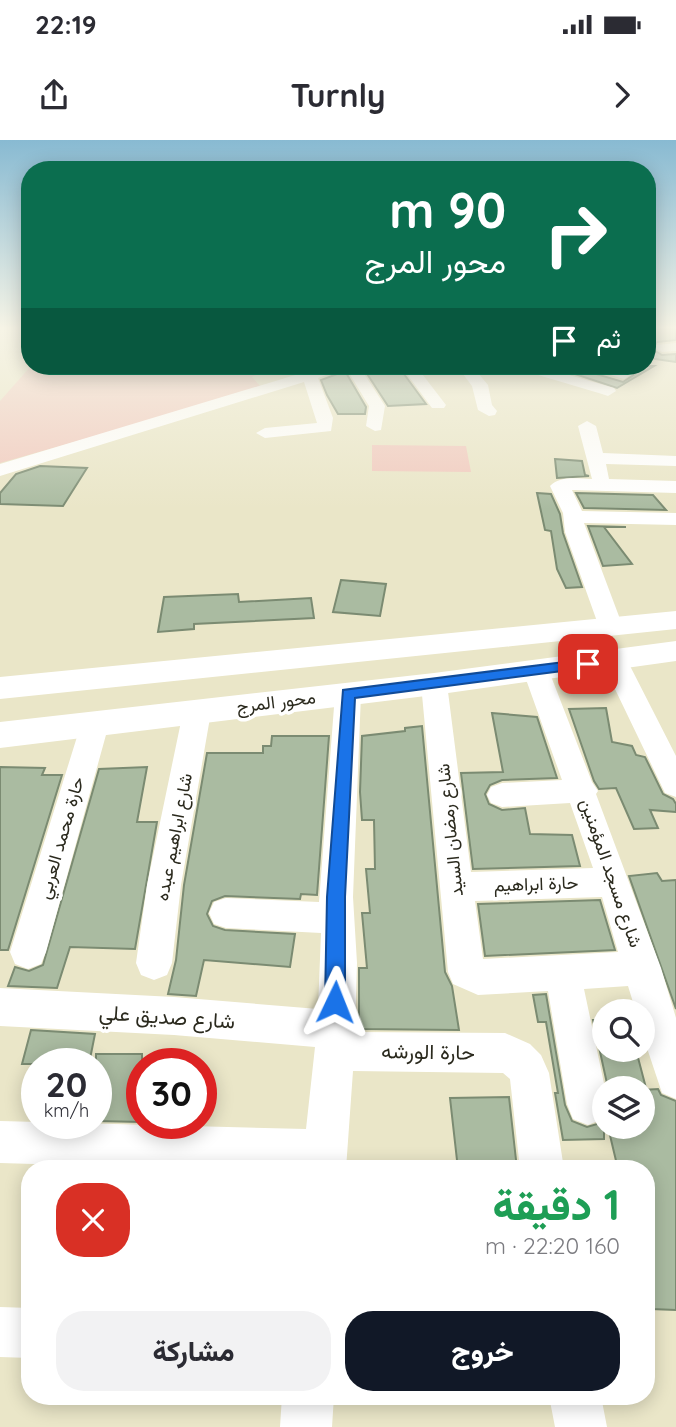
<!DOCTYPE html>
<html lang="ar">
<head>
<meta charset="utf-8">
<style>
  body { margin:0; font-family:Quicksand,Vazirmatn,sans-serif; background:#f2f2f3; color:#2b2b33; direction:rtl; height:100vh; display:flex; flex-direction:column; font-size:26px; white-space:nowrap }
  * { box-sizing:border-box; margin:0 }
  p { font-size:23px; color:#7c7c81 }
  .icon { flex:none; width:38px; height:38px; fill:none; stroke:currentColor; stroke-width:2; stroke-linecap:round; stroke-linejoin:round }
  .map { position:relative; flex:1; overflow:hidden; direction:ltr }
  .side { position:absolute; left:21px; top:1020px; width:634px; height:245px; display:flex; flex-direction:column; background:#fff; border-radius:28px; box-shadow:0 4px 18px #0003; direction:rtl }
  .side>* { flex:none }
  .banner { position:absolute; left:21px; top:21px; width:635px; height:214px; border-radius:28px; box-shadow:0 4px 18px #0003; direction:rtl; background:#0b6e4f; color:#fff; overflow:hidden }
  .controls { position:absolute; left:592px; top:859px; display:grid; gap:14px }
  .controls a { display:grid; place-items:center; width:63px; height:63px; border-radius:50%; background:#fff; box-shadow:0 4px 18px #0003; font-size:35px }
  .speed { position:absolute; left:21px; top:908px; display:flex; gap:14px; font-size:35px; font-weight:700; text-align:center }
  .speed>* { display:grid; place-content:center; width:91px; height:91px; border-radius:50%; background:#fff; box-shadow:0 4px 18px #0003; line-height:1 }
  .speed small { font-size:18px; font-weight:400 }
  .speed .limit { border:10px solid #d22; background:#fff; color:#111 }
  .pin { position:absolute; display:grid; place-items:center; width:60px; height:60px; color:#fff; margin:-30px; border-radius:14px; box-shadow:0 4px 10px #0006 }
  .me { position:absolute; width:77px; margin:-38px; rotate:2deg; stroke-linejoin:round; filter:drop-shadow(0 0 5px #0008) }
  .turn { display:flex; align-items:center; gap:24px; height:147px; padding:0 35px; font-size:32px }
  .turn .icon { width:91px; height:91px; stroke-width:2.5 }
  .turn b { display:block; font-size:49px; line-height:60px }
  .then { display:flex; align-items:center; height:66px; padding:0 35px; background:#0003; gap:14px; font-size:26px }
  .round { display:grid; place-items:center; flex:none; width:74px; height:74px; border-radius:28px; background:#f2f2f3 }
  .head { display:flex; align-items:center; justify-content:space-between; height:119px; padding:0 35px }
  h1 { font-size:42px; font-weight:800; line-height:52px; color:#1e9e55 }
  .primary-button { display:flex; gap:14px; margin-top:auto; padding:14px 35px }
  .primary-button a { flex:1; height:80px; border-radius:28px; background:#111827; color:#fff; font-size:28px; font-weight:800; line-height:80px; text-align:center }
  .primary-button a+a { background:#f2f2f3; color:#2b2b33 }
  .status { display:flex; justify-content:space-between; align-items:center; height:49px; padding:0 35px; background:#fff; direction:ltr }
  .status svg { height:19px; fill:currentColor }
  header { display:flex; justify-content:space-between; align-items:center; height:91px; padding:0 35px; background:#fff; font-size:32px; font-weight:800 }
  .map>svg:first-child { display:block }
  .green { fill:#f1cabf }
  .building { fill:#aabba1; stroke:#7b8b72; stroke-width:2 }
  .lines { fill:none; stroke-linecap:round; stroke-linejoin:round }
  .minor { fill:#fff; fill-rule:evenodd }
  .major { fill:#fff; fill-rule:evenodd }
  .route { fill:#1a73e8; stroke:#114b97; stroke-width:2 }
  .labels { text-anchor:middle; stroke-width:7; stroke-linejoin:round; paint-order:stroke }
  .street-label { font-size:18px; fill:#2b2a1e; stroke:#fff }
  .near-street-label { font-size:21px; fill:#2b2a1e; stroke:#fff }
</style>
</head>
<body>
<div class="status"><b>22:19</b><svg viewBox="0 0 49 12"><path d="M0 12V9h3v3zM5 12V6h3v6zM10 12V3h3v9zM15 12V0h3v12zM26 1h20v11H26zM47 4h2v5h-2z"/></svg></div>
<header><svg class="icon" aria-label="forward" viewBox="0 0 24 24"><path d="M9 5l7 7-7 7"/></svg>Turnly<svg class="icon" aria-label="share" viewBox="0 0 24 24"><path d="M12 15V3M7 8l5-5 5 5M5 13v7h14v-7"/></svg></header>
<div class="map">
<svg width="676" height="1287" viewBox="0 0 676 1287">
  <rect width="100%" height="100%" fill="#eae6c8"/>
  <path class="green" d="M31,226H261L262,232L252,237L260,246L166,276L0,323V261Z
    M372,305L466,306L471,332L372,331Z"/>
  <path class="building" d="M648,189H676V200L657,202L652,209L662,215L676,214V222L648,218Z
    M362,226H398L426,264L388,266Z
    M551,226H585L589,232L623,242L635,234L630,228L620,226H654L617,248Z
    M345,231L366,267L365,274H338L327,255L321,240Z
    M555,319L582,321L585,335L589,336L557,338Z
    M40,326L87,328L63,366L0,364V353L16,334Z
    M537,353L551,354L560,374L563,393L582,447L566,448L557,429L551,391L545,390Z
    M576,353L653,355L666,370L584,368Z
    M588,386L626,387H604L632,424L603,426Z
    M341,440L386,444L380,476L333,472Z
    M238,454L239,462L311,458L314,478L194,484V489L158,492L164,457Z
    M606,568L612,602L632,606L636,615L645,617L663,654L673,659L676,664V672L650,670L658,688L634,689L616,648L599,649L594,641L569,569Z
    M492,573L537,577L557,638L502,640L490,645L485,654L489,664L502,670L525,668L530,694L572,695L580,726L473,729L461,633L503,632Z
    M422,586L445,832L452,846L459,890L359,889V828H367L362,773H370L366,729H375L374,680H362L360,652L362,596L405,591V588Z
    M272,596H329L317,755L301,754L300,759L225,756L212,761L207,774L213,786L225,790L295,794L290,827L204,820L196,856L168,854L176,820L184,745L207,613H263V606H271Z
    M0,627L45,628L42,635H62L8,810H0Z
    M147,627L137,682H157L135,809L70,807L57,848L8,846L15,827L29,831L43,825L99,629Z
    M657,733L662,741L676,740V869L629,736Z
    M600,760L615,810L485,816L478,764Z
    M546,854L565,965L572,981L587,987L604,982V999L563,1000L555,953H558L546,882H538L533,855Z
    M593,880H604V910H636L646,948H608Z
    M31,890L95,894L89,924H22Z
    M96,914H142V982L96,981Z
    M658,949L661,955L676,961V1170L651,1169L646,1147V1029H618L608,987H642V950Z
    M509,957L517,1029H458L450,958Z"/>
  <g class="lines">
    <path class="minor" d="M676,203V211L662,212L655,208L657,205Z
      M325,226H359L385,266L381,290L375,291L366,286L369,266L346,228L318,238L333,278L331,291L265,298L256,293L265,288L317,283L304,242L0,336V324Z
      M401,226H416L446,265L444,268H432Z
      M457,226H472L488,245L492,265L497,271L495,275L489,276L478,270L472,246Z
      M516,226H538L614,248L616,251L608,256L602,254L518,229Z
      M588,226H611L629,231L632,234L624,239L590,229Z
      M587,281L596,286L603,313L676,316V326L606,324L609,339L676,341V353L572,350L582,371L676,373V385L584,383L623,487L620,492L611,495L602,492L599,487L565,392L563,373L550,346C561,335 578,339 592,339L578,286Z
      M614,512L623,514L627,520L676,616V657L665,653L601,520L605,514Z
      M536,522L545,525L549,531L592,642L598,651L596,654L661,828L676,878V959L662,953L642,893V872H636L628,846L584,849L605,948L603,979L588,985L573,979L567,964L548,851L478,855L453,844L448,832L421,544L425,538L434,535L443,538L447,544L471,732L593,728L570,663L502,667L491,663L487,655L491,647L502,643L562,640L523,531L527,525ZM602,757L618,812L483,819L475,761Z
      M348,545L357,547L361,554L353,757L357,823L355,892L505,893L530,904L541,915L549,933L564,1029H520L510,939L503,933L353,931L346,1029H204L0,1023V981L306,989L315,907L174,895L0,886V848L174,857L318,869L321,793L226,788L214,784L209,773L214,762L226,758L319,762L335,554L339,547Z
      M197,562L207,565L211,572L181,745L172,823L167,835L154,840L141,835L136,823L147,745L183,572L187,565Z
      M95,574L105,577L109,584L46,812L41,824L28,829L15,824L10,812L81,584L85,577Z
      M0,1167L30,1168V1218L0,1217Z
      M282,1256H334L332,1287H280Z
      M549,1256H601L607,1287H555Z"/>
    <path class="major" d="M676,471V489L0,559V537Z
      M676,501V521L434,555L0,608V582L434,533Z"/>
  </g>
  <linearGradient id="sky" x2="0" y2="1"><stop stop-color="#88bad2"/><stop offset="0.51" stop-color="#f6f4e6"/><stop offset="1" stop-color="#f6f4e6" stop-opacity="0"/></linearGradient>
  <rect width="676" height="369" fill="url(#sky)"/>
  <path class="route" d="M588,519L595,524L593,527L355,558L345,757V862L342,868L335,871L328,868L325,862L327,757L343,550Z"/>
  <g class="labels">
    <g class="street-label">
      <text transform="translate(276 562) rotate(-7)" y="6">محور المرج</text>
      <text transform="translate(450 690) rotate(-96)" y="6">شارع رمضان السيد</text>
      <text transform="translate(174 697) rotate(-79)" y="6">شارع ابراهيم عبده</text>
      <text transform="translate(61 698) rotate(-74)" y="6">حارة محمد العربي</text>
      <text transform="translate(611 733) rotate(71)" y="6">شارع مسجد المؤمنين</text>
      <text transform="translate(536 744) rotate(-2)" y="6">حارة ابراهيم</text>
    </g>
    <g class="near-street-label">
      <text transform="translate(167 877) rotate(4)" y="7">شارع صديق علي</text>
      <text transform="translate(428 912) rotate(1)" y="7">حارة الورشه</text>
    </g>
  </g>
</svg>
<div class="controls">
<a><svg class="icon" aria-label="search" viewBox="0 0 24 24"><circle cx="10" cy="10" r="6"/><path d="M15 15l6 6"/></svg></a>
<a><svg class="icon" aria-label="layers" viewBox="0 0 24 24"><path d="M12 4l9 5-9 5-9-5zM3 14l9 5 9-5"/></svg></a>
</div>
<div class="speed"><div>20<small>km/h</small></div><div class="limit">30</div></div>
<div class="pin" style="left:588px;top:524px;background:#d93025"><svg class="icon" aria-label="arrive" viewBox="0 0 24 24"><path d="M6 21V4h12l-3 4 3 4H6"/></svg></div>
<svg class="me" style="left:335px;top:862px" viewBox="-20 -20 40 40"><path d="M0-17L14 15 0 8-14 15z" fill="#1a73e8" stroke="#fff" stroke-width="4"/></svg>
<div class="banner">
<div class="turn"><svg class="icon" aria-label="right" viewBox="0 0 24 24"><path d="M7 20v-9h11M14 6l5 5-5 5"/></svg><div><b>90 m</b>محور المرج</div></div>
<div class="then">ثم<svg class="icon" aria-label="arrive" viewBox="0 0 24 24"><path d="M6 21V4h12l-3 4 3 4H6"/></svg></div>
</div>
<section class="side">
<div class="head"><div><h1>1 دقيقة</h1><p>160 m · 22:20</p></div><a class="round" style="background:#d93025;color:#fff"><svg class="icon" aria-label="close" viewBox="0 0 24 24"><path d="M6 6l12 12M18 6L6 18"/></svg></a></div>
<div class="primary-button"><a>خروج</a><a>مشاركة</a></div>
</section>
</div>
</body>
</html>
